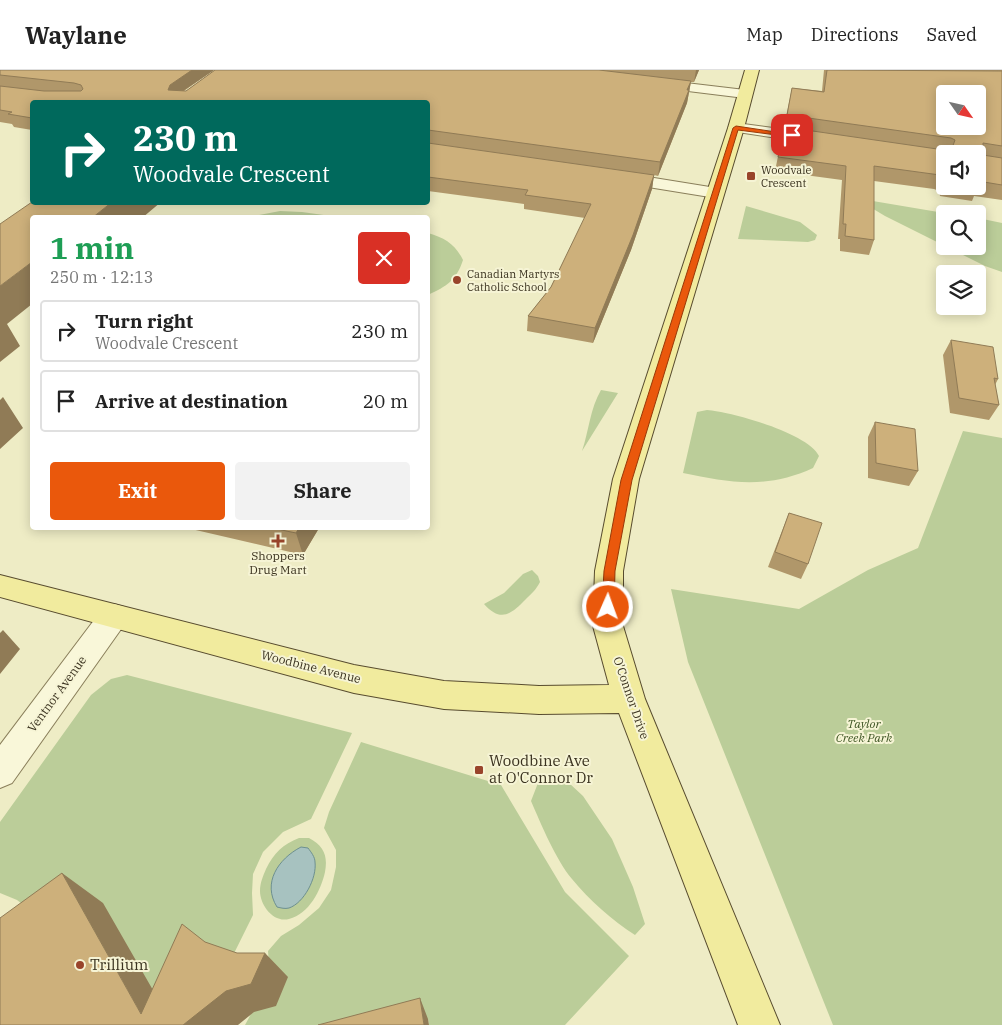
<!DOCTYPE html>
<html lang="en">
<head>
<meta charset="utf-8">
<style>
  body { margin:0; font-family:"IBM Plex Serif",serif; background:#f2f2f2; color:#222; height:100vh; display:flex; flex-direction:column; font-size:19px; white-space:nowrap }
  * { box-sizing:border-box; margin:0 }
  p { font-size:16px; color:#767676 }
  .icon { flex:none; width:28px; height:28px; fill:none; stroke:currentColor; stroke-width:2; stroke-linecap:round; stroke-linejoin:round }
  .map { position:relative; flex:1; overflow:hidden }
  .panel { position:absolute; left:30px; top:145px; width:400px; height:315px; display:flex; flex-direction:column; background:#fff; border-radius:5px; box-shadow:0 2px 12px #0003 }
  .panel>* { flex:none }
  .guide { position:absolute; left:30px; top:30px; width:400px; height:105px; border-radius:5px; box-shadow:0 2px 12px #0003; background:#00695c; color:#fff; overflow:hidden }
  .needle { width:32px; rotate:124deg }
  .buttons { position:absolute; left:936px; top:15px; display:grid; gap:10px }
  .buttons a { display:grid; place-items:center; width:50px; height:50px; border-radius:5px; background:#fff; box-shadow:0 2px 12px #0003; font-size:25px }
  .pin { position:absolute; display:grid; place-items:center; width:42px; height:42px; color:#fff; margin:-21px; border-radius:10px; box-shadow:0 2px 8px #0006 }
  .me { position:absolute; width:55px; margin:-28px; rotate:2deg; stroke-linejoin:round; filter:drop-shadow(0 0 4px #0008) }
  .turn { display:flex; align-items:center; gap:18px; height:105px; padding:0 20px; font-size:22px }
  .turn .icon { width:65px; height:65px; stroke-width:2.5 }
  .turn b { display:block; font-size:35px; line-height:42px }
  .round { display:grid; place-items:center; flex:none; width:52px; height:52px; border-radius:5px; background:#f2f2f2 }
  .overview { display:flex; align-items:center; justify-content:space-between; height:85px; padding:0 20px }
  h1 { font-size:30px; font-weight:700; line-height:38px; color:#1e9e55 }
  .primary-button { display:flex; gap:10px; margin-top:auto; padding:10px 20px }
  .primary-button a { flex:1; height:58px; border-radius:5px; background:#ea580c; color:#fff; font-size:20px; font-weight:700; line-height:58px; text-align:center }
  .primary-button a+a { background:#f2f2f2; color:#222 }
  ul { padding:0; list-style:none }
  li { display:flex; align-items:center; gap:15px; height:62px; margin:0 10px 8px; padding:0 10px; border:2px solid #e0e0e0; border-radius:5px }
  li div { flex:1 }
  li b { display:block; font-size:19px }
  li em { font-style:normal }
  header { display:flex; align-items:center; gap:30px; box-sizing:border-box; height:70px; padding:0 25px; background:#fff; border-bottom:1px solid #e0e0e0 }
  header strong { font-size:24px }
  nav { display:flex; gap:28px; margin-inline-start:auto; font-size:18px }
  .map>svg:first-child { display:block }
  .green { fill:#bbcd99 }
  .water { fill:#a7c2c0; stroke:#6d9090 }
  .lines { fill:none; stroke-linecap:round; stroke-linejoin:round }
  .minor-casing { stroke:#8a7f5b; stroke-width:2 }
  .major-casing { stroke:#584c2f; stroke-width:2 }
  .minor { fill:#f9f7d9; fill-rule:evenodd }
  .major { fill:#f1eb9e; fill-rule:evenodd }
  .wall { fill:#b0976a; fill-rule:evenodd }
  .shaded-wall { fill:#907b56 }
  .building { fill:#cdb07b; stroke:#907b56; fill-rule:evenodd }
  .route { fill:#ea580c; stroke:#983908 }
  .poi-dot { fill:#99442b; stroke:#f6f4d5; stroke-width:2 }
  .labels { text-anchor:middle; stroke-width:4; stroke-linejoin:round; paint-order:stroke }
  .far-poi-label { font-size:11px; fill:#3a321f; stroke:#f6f4d5; text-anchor:start }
  .poi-label { font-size:12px; fill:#3a321f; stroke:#f6f4d5 }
  .street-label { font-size:12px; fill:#3a321f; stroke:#f6f4d5 }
  .park-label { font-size:12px; font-style:italic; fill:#3f5625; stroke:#f6f4d5 }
  .near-poi-label { font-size:15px; fill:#3a321f; stroke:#f6f4d5; text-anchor:start }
</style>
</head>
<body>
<header>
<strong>Waylane</strong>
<nav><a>Map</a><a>Directions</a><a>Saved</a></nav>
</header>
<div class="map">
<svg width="1002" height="955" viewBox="0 0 1002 955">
  <rect width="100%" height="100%" fill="#eeecc5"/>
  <path class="green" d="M855,128L950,144H945V176L885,146Z
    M746,136L800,152L817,165L815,170L808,172L738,169Z
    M280,141L302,142L338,147H248Z
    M978,148L1002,153V202L985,196L945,176H978Z
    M428,163C445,168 455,174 463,190C456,211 447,216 428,225Z
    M601,320L618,323L582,381C589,360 590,339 601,320Z
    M707,340C732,342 808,363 819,386L813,398C768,419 730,413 683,403L697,342Z
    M963,361L1002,368V955H833L688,592L671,519L799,539L868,500L918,478Z
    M532,500L538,506L540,512C536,520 531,524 525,530C511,544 501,553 484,534L504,523L523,504Z
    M127,605L352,663L311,749L283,762L263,782L253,804L252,823L253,845L201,950L38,846L17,830L0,823V752L91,625L111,609Z
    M361,672L501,715L565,822L629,886L565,955H429L428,949L404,955H245C258,931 271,909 268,881L281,866L299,855L319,838L331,820L336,797V780L324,758L329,742Z
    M552,707L569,713L583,726L612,769L633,817L645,854L635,865C612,850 589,830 572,809C556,790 541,754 531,731L538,713Z
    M299,768H309C324,776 328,786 325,802C321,820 309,844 289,849C273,853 260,835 260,821C260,813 263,806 266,799C274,783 283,774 299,768Z"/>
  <path class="water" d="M301,777L308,778C311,782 315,787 315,792C317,808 304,833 289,838C285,839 281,838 277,837C262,813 278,789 301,777Z"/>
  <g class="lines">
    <g class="minor-casing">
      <path id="minor" d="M652,9L745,20L752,24L745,28L647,16L645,13Z
        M736,53L818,64L823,66L826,69L823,72L818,74L731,61L728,58L731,55Z
        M617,102L716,118L722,119L724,123L722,127L716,128L611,111L609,107L611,103Z
        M114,534L124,537L129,546L124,555L12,713L0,718V675L104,537Z"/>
    </g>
    <g class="major-casing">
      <path id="major" d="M745,0H759L744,58L639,409L623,501V556L645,629L780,955H738L619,643L539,644L444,639L354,623L0,527V505L354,595L444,611L539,616L609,615L593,556L595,501L613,409L728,58Z"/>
    </g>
    <use href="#minor" class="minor"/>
    <use href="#major" class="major"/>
  </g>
  <path class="wall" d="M0,0H214L184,21H186L215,0H699L694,12H691L687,33L658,106L654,105L652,119L631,180L593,273L527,261L528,246L551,217L585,148L524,139V134L428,121V32H32V60L14,57L12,54L0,52Z
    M824,0H1002V130L974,126L972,131L940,126L939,121L934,119L874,111V170L869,185L840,181V169H838L842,110L775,101L792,18L822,21ZM945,84L978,116H945Z
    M951,270L998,309L995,315L999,335L989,350L950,343L943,285Z
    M875,352L918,401L909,416L868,408V367Z
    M789,443L808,494L801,509L768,497Z
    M187,458H319L303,485Z"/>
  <path class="shaded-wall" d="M192,0H214L174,27L168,20L170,15Z
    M696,0H699L694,12Z
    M691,11L687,33L658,106L660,92L687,20Z
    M654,105L652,119L631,180L593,273L595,258Z
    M112,132H161L142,148H92Z
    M32,192V234L7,254L20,276L0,292V216Z
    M3,327L23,358L0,379V330Z
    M299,458H319L303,485L296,463Z
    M3,560L20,579L0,604V563Z
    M62,803L103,833L173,955L141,944Z
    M265,883L288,907L276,936L254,942L238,955H183Z
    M420,928L428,949L429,955H424Z"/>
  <path class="building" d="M0,0H192L170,15L168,20L186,21L215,0H599L691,11L687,20H689L660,92L428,60V32H32V48L8,44L12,42L0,40V16L44,21H81L83,19L81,15L74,13L0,5Z
    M827,0L1002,1V76L983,73V85L1002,88V115L978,111L979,116H978V84H945V107L940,105L874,96V170L845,166L846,154H843L846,96L778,87L785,57L951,81L955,70L951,68L787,45L792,18L824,22ZM945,24H978V56H945Z
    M428,73L654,105L633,165L595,258L528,246L551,217L591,134L525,125L528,120L428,107Z
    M32,132H112L92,148H32V192L0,216V154Z
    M951,270L993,277L998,309L994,308L999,335L959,328Z
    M875,352L915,359L918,401L876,393Z
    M789,443L822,453L808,494L775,482Z
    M272,458H299L296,463Z
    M62,803L141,944L182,854L205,872L237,883H265L251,914L226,921L183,955H0V848Z
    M420,928L424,955H318Z"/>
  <path class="route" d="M736,56L796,65L792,67L738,60L632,410L615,501L614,537L613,541H604L602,537L604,501L621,410L733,58Z"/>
  <g class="poi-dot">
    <rect x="746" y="101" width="10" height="10" rx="2.5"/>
    <circle cx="457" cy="210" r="5"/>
    <path d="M275.5 463.5h5v5h5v5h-5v5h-5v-5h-5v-5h5z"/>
    <rect x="474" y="695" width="10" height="10" rx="2.5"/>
    <circle cx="80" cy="895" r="5"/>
  </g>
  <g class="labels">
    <g class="far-poi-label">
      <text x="761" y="104">Woodvale<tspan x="761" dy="13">Crescent</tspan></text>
      <text x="467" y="208">Canadian Martyrs<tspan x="467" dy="13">Catholic School</tspan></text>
    </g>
    <g class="poi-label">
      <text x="278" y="490">Shoppers<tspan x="278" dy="14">Drug Mart</tspan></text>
    </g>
    <g class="street-label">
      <text transform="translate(311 597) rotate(14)" y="4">Woodbine Avenue</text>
      <text transform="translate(57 624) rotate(-54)" y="4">Ventnor Avenue</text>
      <text transform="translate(631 628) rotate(71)" y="4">O'Connor Drive</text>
    </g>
    <g class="park-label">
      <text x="864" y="658">Taylor<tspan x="864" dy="14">Creek Park</tspan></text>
    </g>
    <g class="near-poi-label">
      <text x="489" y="696">Woodbine Ave<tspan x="489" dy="17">at O'Connor Dr</tspan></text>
      <text x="90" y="900">Trillium</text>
    </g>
  </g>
</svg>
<div class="buttons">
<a><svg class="needle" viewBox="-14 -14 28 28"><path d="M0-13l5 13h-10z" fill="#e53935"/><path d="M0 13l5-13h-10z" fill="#767676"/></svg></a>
<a><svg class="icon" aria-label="sound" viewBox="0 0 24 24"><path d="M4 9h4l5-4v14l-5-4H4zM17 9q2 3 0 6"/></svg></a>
<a><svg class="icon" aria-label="search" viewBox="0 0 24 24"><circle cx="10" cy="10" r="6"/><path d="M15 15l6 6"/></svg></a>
<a><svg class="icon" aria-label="layers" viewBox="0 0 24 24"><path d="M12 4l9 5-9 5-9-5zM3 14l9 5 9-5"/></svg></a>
</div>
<div class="pin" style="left:792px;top:65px;background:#d93025"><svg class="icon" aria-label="arrive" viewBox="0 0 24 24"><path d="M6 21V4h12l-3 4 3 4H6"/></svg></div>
<svg class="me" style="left:608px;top:537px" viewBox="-20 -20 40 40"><circle r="17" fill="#ea580c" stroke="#fff" stroke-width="3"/><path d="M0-11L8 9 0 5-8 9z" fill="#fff"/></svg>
<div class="guide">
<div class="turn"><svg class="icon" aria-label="right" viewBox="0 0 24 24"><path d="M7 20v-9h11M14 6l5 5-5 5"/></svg><div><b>230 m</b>Woodvale Crescent</div></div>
</div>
<section class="panel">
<div class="overview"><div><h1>1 min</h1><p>250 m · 12:13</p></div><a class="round" style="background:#d93025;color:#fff"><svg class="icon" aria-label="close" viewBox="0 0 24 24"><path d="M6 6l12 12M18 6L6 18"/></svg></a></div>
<ul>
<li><svg class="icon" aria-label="right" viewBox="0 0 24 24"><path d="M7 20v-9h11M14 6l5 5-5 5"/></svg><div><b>Turn right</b><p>Woodvale Crescent</p></div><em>230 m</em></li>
<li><svg class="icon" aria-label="arrive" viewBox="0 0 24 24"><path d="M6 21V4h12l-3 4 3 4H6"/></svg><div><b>Arrive at destination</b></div><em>20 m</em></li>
</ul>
<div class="primary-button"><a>Exit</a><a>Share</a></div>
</section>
</div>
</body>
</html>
